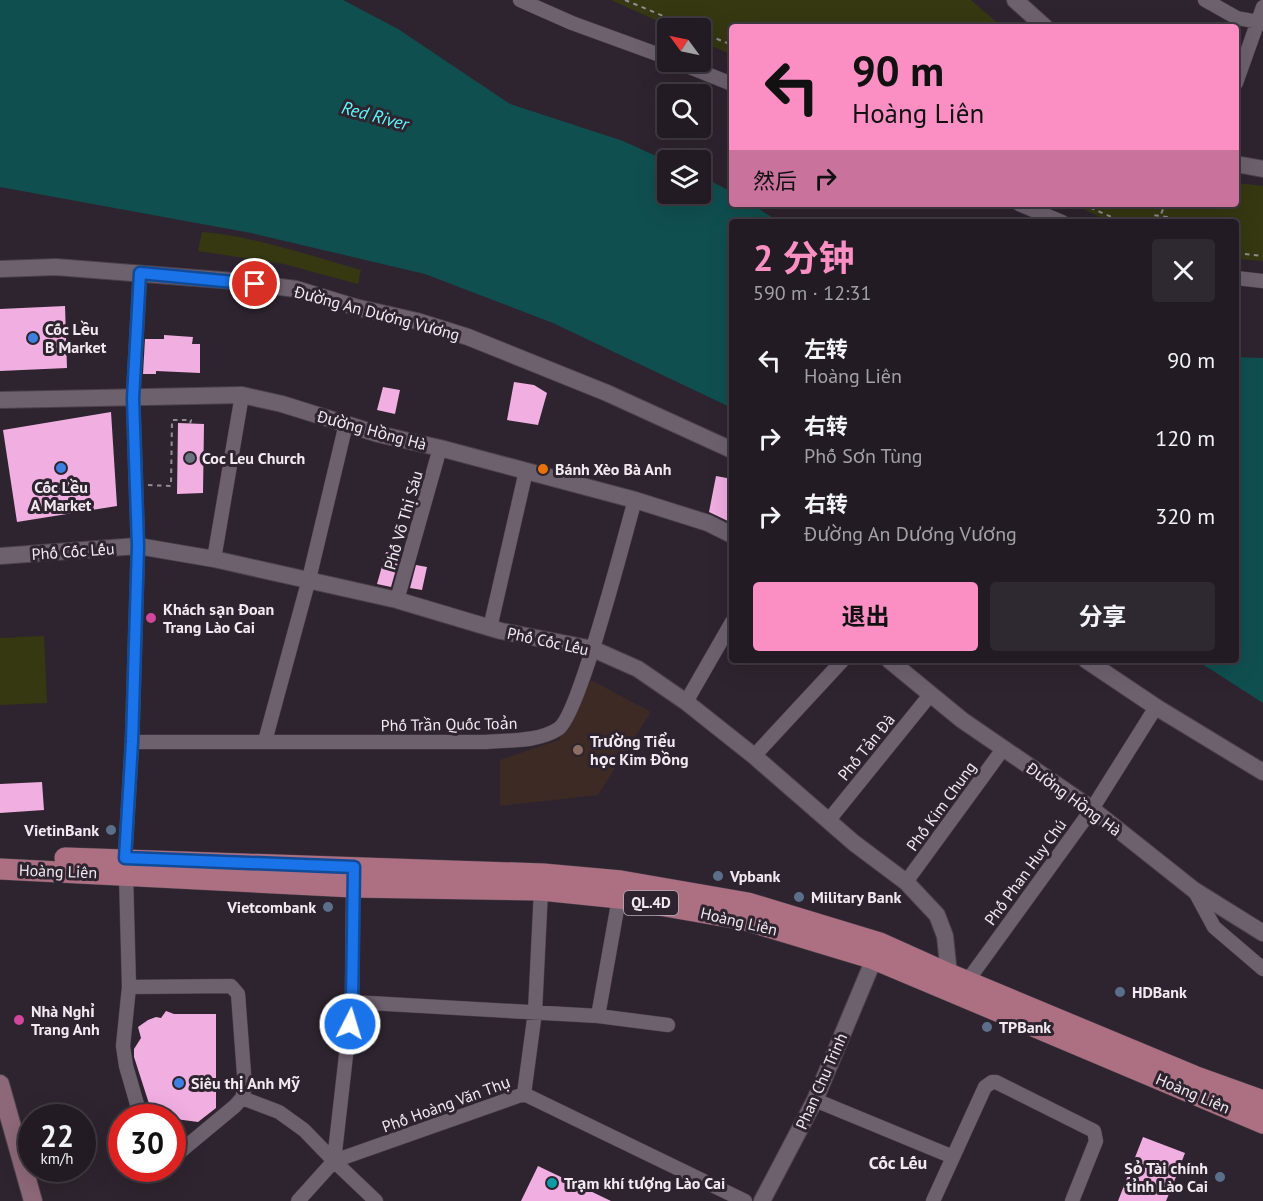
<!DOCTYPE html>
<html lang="zh">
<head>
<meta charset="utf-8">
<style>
  body { margin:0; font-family:"PT Sans","Noto Sans SC",sans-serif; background:#2e2830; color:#f1f3f6; height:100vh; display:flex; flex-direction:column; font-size:22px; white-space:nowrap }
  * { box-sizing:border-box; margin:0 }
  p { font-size:20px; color:#a2a1a6 }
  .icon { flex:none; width:33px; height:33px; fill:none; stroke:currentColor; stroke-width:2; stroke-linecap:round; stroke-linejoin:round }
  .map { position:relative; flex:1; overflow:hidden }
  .details { position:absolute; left:729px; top:219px; width:510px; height:444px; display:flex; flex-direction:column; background:#221b23; border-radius:6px; box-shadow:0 6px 24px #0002,0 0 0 2px #3f3941 }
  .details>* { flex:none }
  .top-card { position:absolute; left:729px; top:24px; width:510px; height:183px; border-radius:6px; box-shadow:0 6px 24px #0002,0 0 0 2px #3f3941; background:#fb8fc4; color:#111; overflow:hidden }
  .needle { width:39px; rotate:303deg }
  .tools { position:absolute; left:657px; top:18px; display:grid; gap:12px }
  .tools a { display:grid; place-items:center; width:54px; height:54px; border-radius:6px; background:#221b23; box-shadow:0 6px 24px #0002,0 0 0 2px #3f3941; font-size:30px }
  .speed { position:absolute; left:18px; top:1104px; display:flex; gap:12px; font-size:30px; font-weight:700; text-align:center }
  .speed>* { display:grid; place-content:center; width:78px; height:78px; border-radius:50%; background:#221b23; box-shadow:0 6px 24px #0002,0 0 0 2px #3f3941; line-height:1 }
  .speed small { font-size:15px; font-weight:400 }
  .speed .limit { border:9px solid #d22; background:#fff; color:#111 }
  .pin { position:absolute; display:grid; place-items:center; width:51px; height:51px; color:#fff; margin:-26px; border:3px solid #fff; border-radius:50%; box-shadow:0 2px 6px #0007 }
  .me { position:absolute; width:66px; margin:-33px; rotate:5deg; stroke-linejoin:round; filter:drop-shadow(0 0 4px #0008) }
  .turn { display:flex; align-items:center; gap:21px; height:126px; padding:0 24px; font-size:27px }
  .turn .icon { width:78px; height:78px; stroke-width:2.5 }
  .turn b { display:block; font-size:42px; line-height:51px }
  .then { display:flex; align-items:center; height:57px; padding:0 24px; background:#0003; gap:12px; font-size:22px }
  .round { display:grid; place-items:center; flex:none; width:63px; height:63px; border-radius:6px; background:#2e2830 }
  .overview { display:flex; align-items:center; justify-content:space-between; height:102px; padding:0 24px }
  h1 { font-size:36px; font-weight:700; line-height:45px; color:#fb8fc4 }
  .action { display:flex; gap:12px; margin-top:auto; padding:12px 24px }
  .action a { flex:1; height:69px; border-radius:6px; background:#fb8fc4; color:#111; font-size:24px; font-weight:700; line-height:69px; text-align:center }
  .action a+a { background:#2e2830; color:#f1f3f6 }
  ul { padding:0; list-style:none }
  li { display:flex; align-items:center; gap:18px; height:78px; padding:0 24px }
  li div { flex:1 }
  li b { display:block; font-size:22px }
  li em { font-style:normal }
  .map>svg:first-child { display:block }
  .education { fill:#3d2a24 }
  .green { fill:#363812 }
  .water { fill:#104f50 }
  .building { fill:#f0aee1 }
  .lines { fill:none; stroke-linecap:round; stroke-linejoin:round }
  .minor-casing { stroke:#4b424b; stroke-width:15 }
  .tertiary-casing { stroke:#4b424b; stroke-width:18 }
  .secondary-casing { stroke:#4b424b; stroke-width:20 }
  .primary-casing { stroke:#4b424b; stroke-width:22 }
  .path { stroke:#938b94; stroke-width:2; stroke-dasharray:4.5 4.5; stroke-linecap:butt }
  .minor { stroke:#6d616d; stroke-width:14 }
  .tertiary { stroke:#6d616d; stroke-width:16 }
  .secondary { stroke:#8d6878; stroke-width:18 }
  .primary { stroke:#ad7083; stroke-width:21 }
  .route-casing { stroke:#114b97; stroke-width:15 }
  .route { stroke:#1a73e8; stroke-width:10 }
  .shop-dot { fill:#3f7fe0; stroke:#2e242f; stroke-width:2 }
  .worship-dot { fill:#6b7280; stroke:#2e242f; stroke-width:2 }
  .food-dot { fill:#e8710a; stroke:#2e242f; stroke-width:2 }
  .hotel-dot { fill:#d1479c; stroke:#2e242f; stroke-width:2 }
  .education-dot { fill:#8d6e63; stroke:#2e242f; stroke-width:2 }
  .service-dot { fill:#5c6f8a; stroke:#2e242f; stroke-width:2 }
  .culture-dot { fill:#0f9aa8; stroke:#2e242f; stroke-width:2 }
  .labels { text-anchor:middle; stroke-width:6; stroke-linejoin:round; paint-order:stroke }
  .shield { fill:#2e242f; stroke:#b6afb7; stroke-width:1.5 }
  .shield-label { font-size:15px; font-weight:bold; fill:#f1eaf1 }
  .street-label { font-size:16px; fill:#f1eaf1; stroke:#2e242f }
  .poi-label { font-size:16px; font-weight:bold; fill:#f1eaf1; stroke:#2e242f; text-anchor:start }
  .water-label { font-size:18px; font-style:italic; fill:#5cfbfb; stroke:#2e242f }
  .neighbourhood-label { font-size:18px; font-weight:bold; fill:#f1eaf1; stroke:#2e242f }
</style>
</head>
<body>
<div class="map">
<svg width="1263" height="1201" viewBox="0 0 1263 1201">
  <rect width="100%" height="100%" fill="#2e242f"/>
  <path class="education" d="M591,680L651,712L598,795L500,806V760L559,740Z"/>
  <path class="green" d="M611,0H971L1002,27H732V55L701,41L700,28H673Z
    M1236,183L1263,186V261L1236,259V222H1110L1073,204H1236Z
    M202,232C254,236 311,256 361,270L358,284L284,264L198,251Z
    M44,636L47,703L0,705V638Z"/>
  <path class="water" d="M0,0H343L398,29L510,104L623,141L667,161L668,194H700L701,176L732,192V204H751L773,218L793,222H732V408L553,323L425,274L251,233L0,187Z
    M1236,357L1263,358V703L1196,660H1236Z"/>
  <path class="building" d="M65,306L67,368L0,371V309Z
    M164,335L193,337L192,344H200V373L156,371V374H143L145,339H164Z
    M514,382L534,385L547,393L538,425L507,420Z
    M383,387L400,390L395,414L377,410Z
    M111,412L117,506L17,522L3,430Z
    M178,423L204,424L203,493L177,494Z
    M716,476L732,479V523L709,512Z
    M386,552L400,555L391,587L377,584Z
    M416,565L427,567L422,590L410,588Z
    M42,782L44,810L0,813V784Z
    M166,1011L174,1014H216V1108L198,1122L153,1116L134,1057V1049L141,1038L138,1027L148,1020L156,1017L161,1018Z
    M1143,1137L1185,1153L1172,1187L1166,1201H1118Z
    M538,1166L611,1201H521Z"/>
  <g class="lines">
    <g class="minor-casing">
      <path id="minor" d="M520,0L572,23L668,58
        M1205,0L1237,18L1263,23
        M677,62L732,84
        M1236,83L1263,7
        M1019,204L1062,222
        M1236,278L1263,281
        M214,559L242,395
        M397,600L440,448
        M490,628L526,471
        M686,702L732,622
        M265,741L309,579L346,424
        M132,742H486C508,740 538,742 558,729C579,717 625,534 635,500
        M754,756L843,660
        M828,821L930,695
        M125,858L132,742L138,546L133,398L140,273
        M126,874L129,987L123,1046L126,1066L141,1118
        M906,882L1003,749
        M353,887L352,1002L334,1161L376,1201
        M1194,890L1214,927L1263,969
        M129,987L231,986L238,994L245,1087L242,1098L235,1106L176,1155L172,1156
        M963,987L1092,809L1156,707
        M352,1002L598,1016L668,1025
        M598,1016L619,898
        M524,1094L535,1012L541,890
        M242,1098L279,1112L304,1130L334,1161
        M815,1100L953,1157
        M298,1201L334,1161L524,1094L745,1201
        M933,1201L985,1087L992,1082H996L1094,1131L1096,1141L1072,1201"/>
    </g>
    <g class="tertiary-casing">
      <path id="tertiary" d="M1015,0L1045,27
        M1236,164L1263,169
        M0,269L56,267L234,281L296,289L355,307L417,321L468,337L607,393L732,450
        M0,400L242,395L282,404L378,434L440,448L635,500L708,523L732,535
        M0,556L138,546L214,559L397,600L501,631L593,649L638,669L686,702L754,756L854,843L906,882L937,915L945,936L949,974L945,982
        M889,660L962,720L1092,809L1194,890L1263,933
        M1086,660L1156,707L1263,772
        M762,1201L815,1100L874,959"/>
    </g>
    <g class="secondary-casing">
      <path id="secondary" d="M0,1084L33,1201"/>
    </g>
    <g class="primary-casing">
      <path id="primary" d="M65,858L543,874L621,881L748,903L880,943L949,974L1194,1076L1263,1101
        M0,869L353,887L541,890L619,898L745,920L874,959L1263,1123"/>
    </g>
    <path class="path" d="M625,0L692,28
      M700,32L732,45
      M1082,204L1123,222
      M1150,222L1153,215L1167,217V222
      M1158,222L1165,204
      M1236,253L1263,256
      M148,485L171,486L172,420H191L190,424"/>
    <use href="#minor" class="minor"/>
    <use href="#tertiary" class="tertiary"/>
    <use href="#secondary" class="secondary"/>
    <use href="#primary" class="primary"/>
  </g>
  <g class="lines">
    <g class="route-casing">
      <path id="route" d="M255,284L140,273L133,398L138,546L132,742L125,858L354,867L352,1002L350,1024"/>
    </g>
    <use href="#route" class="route"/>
  </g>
  <g class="shop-dot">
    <circle cx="33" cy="338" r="6"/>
    <circle cx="61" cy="468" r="6"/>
    <circle cx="179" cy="1083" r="6"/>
  </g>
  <circle class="worship-dot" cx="190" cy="458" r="6"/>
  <circle class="food-dot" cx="543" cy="469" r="6"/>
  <g class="hotel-dot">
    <circle cx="151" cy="618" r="6"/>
    <circle cx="19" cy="1020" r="6"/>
  </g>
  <circle class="education-dot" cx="578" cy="750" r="6"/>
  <g class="service-dot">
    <circle cx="111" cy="830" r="6"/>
    <circle cx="718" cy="876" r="6"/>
    <circle cx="799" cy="897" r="6"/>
    <circle cx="328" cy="907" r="6"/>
    <circle cx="1120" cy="992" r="6"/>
    <circle cx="987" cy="1027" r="6"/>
    <circle cx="1220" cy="1177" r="6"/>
  </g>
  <circle class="culture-dot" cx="552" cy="1183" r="6"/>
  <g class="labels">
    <rect class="shield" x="624" y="891" width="54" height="24" rx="4.5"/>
    <g class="shield-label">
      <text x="651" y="908">QL.4D</text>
    </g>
    <g class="street-label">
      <text transform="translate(377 313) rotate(15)" y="6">Đường An Dương Vương</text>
      <text transform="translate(372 430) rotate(15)" y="6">Đường Hồng Hà</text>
      <text transform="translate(403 520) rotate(-74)" y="6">Phố Võ Thị Sáu</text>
      <text transform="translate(73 551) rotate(-4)" y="6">Phố Cốc Lếu</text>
      <text transform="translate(548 641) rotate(12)" y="6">Phố Cốc Lếu</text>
      <text transform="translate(449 724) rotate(-1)" y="6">Phố Trần Quốc Toản</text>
      <text transform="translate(866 747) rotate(-51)" y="6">Phố Tản Đà</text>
      <text transform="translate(1074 799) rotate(36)" y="6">Đường Hồng Hà</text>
      <text transform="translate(941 806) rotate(-54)" y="6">Phố Kim Chung</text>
      <text transform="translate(58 871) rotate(2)" y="6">Hoàng Liên</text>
      <text transform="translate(1025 872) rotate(-54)" y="6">Phố Phan Huy Chú</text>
      <text transform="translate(739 921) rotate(13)" y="6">Hoàng Liên</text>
      <text transform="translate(821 1081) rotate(-66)" y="6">Phan Chu Trinh</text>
      <text transform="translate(1193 1093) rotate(23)" y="6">Hoàng Liên</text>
      <text transform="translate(446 1104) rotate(-20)" y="6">Phố Hoàng Văn Thụ</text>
    </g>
    <g class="poi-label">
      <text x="45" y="335">Cốc Lều<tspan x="45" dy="18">B Market</tspan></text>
      <text x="202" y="464">Coc Leu Church</text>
      <text x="555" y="475">Bánh Xèo Bà Anh</text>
      <text x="61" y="493" text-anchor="middle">Cốc Lều<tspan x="61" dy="18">A Market</tspan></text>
      <text x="163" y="615">Khách sạn Đoan<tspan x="163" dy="18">Trang Lào Cai</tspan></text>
      <text x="590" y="747">Trường Tiểu<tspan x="590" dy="18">học Kim Đồng</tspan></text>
      <text x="99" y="836" text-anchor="end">VietinBank</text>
      <text x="730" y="882">Vpbank</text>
      <text x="811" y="903">Military Bank</text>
      <text x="316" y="913" text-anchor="end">Vietcombank</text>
      <text x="1132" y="998">HDBank</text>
      <text x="31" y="1017">Nhà Nghỉ<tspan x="31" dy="18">Trang Anh</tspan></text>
      <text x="999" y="1033">TPBank</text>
      <text x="191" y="1089">Siêu thị Anh Mỹ</text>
      <text x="1208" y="1174" text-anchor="end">Sỏ Tài chính<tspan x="1208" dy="18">tỉnh Lào Cai</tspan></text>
      <text x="564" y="1189">Trạm khí tượng Lào Cai</text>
    </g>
    <g class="water-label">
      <text transform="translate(375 116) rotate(15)" y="6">Red River</text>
    </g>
    <g class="neighbourhood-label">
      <text x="898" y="1169">Cốc Lếu</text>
    </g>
  </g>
</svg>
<div class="tools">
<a><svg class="needle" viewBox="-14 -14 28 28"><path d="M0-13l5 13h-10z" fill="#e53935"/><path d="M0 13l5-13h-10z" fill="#a2a1a6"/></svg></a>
<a><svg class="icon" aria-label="search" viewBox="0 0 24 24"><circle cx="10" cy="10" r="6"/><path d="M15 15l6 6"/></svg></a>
<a><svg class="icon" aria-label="layers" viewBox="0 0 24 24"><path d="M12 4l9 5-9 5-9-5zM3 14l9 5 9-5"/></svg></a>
</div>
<div class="speed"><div>22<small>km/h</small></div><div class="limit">30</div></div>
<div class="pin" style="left:255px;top:284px;background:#d93025"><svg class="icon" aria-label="arrive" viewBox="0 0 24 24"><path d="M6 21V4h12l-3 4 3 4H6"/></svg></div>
<svg class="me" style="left:350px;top:1024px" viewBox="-20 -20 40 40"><circle r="17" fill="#1a73e8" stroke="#fff" stroke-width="3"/><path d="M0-11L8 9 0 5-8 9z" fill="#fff"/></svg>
<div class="top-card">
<div class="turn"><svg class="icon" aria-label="left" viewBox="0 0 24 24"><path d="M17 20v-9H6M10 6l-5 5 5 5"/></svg><div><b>90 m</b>Hoàng Liên</div></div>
<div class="then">然后<svg class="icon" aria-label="right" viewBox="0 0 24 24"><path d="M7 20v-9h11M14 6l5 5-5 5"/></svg></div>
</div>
<section class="details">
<div class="overview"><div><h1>2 分钟</h1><p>590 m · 12:31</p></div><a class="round"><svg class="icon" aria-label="close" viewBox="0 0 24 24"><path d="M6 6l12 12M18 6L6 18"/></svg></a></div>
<ul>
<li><svg class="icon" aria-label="left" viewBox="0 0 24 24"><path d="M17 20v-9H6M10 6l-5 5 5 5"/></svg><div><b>左转</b><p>Hoàng Liên</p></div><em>90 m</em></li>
<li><svg class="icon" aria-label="right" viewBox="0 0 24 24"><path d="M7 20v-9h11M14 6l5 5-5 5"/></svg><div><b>右转</b><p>Phố Sơn Tùng</p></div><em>120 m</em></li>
<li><svg class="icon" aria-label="right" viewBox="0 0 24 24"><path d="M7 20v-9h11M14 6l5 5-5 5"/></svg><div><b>右转</b><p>Đường An Dương Vương</p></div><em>320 m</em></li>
</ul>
<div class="action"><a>退出</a><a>分享</a></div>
</section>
</div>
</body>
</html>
